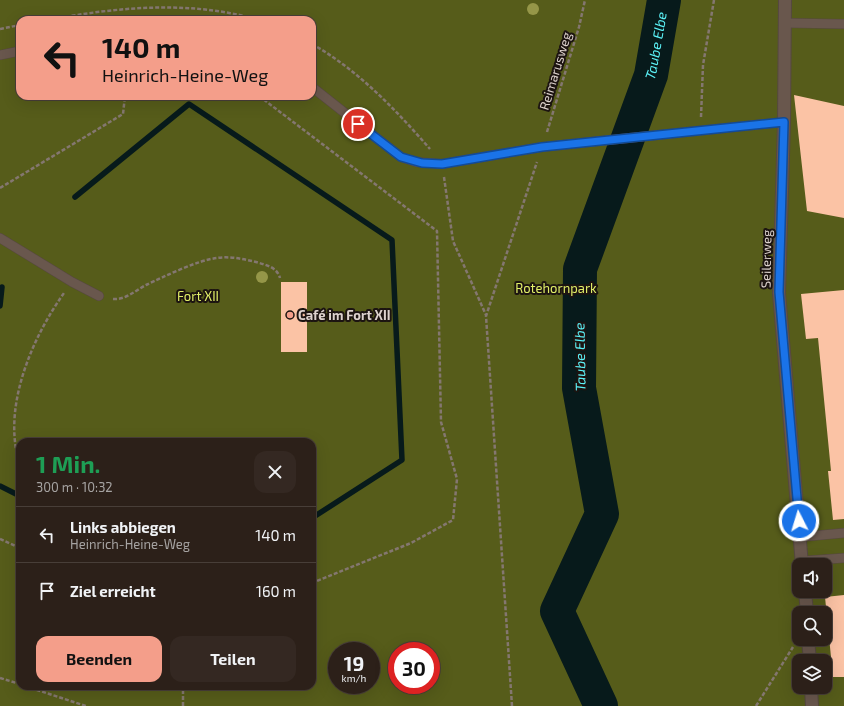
<!DOCTYPE html>
<html lang="de">
<head>
<meta charset="utf-8">
<style>
  body { margin:0; font-family:"Exo 2",sans-serif; background:#342822; color:#f1f3f6; height:100vh; display:flex; flex-direction:column; font-size:15px; white-space:nowrap }
  * { box-sizing:border-box; margin:0 }
  p { font-size:13px; color:#a6a3a2 }
  .icon { flex:none; width:22px; height:22px; fill:none; stroke:currentColor; stroke-width:2; stroke-linecap:round; stroke-linejoin:round }
  .map { position:relative; flex:1; overflow:hidden }
  .details { position:absolute; left:16px; top:438px; width:300px; height:252px; display:flex; flex-direction:column; background:#2c2019; border-radius:12px; box-shadow:0 4px 16px #0002,0 0 0 1px #483e38 }
  .details>* { flex:none }
  .top-card { position:absolute; left:16px; top:16px; width:300px; height:84px; border-radius:12px; box-shadow:0 4px 16px #0002,0 0 0 1px #483e38; background:#f49e8a; color:#111; overflow:hidden }
  .tools { position:absolute; left:792px; top:558px; display:grid; gap:8px }
  .tools a { display:grid; place-items:center; width:40px; height:40px; border-radius:8px; background:#2c2019; box-shadow:0 4px 16px #0002,0 0 0 1px #483e38; font-size:20px }
  .speed { position:absolute; left:328px; top:642px; display:flex; gap:8px; font-size:20px; font-weight:700; text-align:center }
  .speed>* { display:grid; place-content:center; width:52px; height:52px; border-radius:50%; background:#2c2019; box-shadow:0 4px 16px #0002,0 0 0 1px #483e38; line-height:1 }
  .speed small { font-size:10px; font-weight:400 }
  .speed .limit { border:6px solid #d22; background:#fff; color:#111 }
  .pin { position:absolute; display:grid; place-items:center; width:34px; height:34px; color:#fff; margin:-17px; border:2px solid #fff; border-radius:50%; box-shadow:0 1px 4px #0007 }
  .me { position:absolute; width:44px; margin:-22px; rotate:355deg; stroke-linejoin:round; filter:drop-shadow(0 0 3px #0008) }
  .turn { display:flex; align-items:center; gap:14px; height:84px; padding:0 20px; font-size:18px }
  .turn .icon { width:52px; height:52px; stroke-width:2.5 }
  .turn b { display:block; font-size:28px; line-height:34px }
  .round { display:grid; place-items:center; flex:none; width:42px; height:42px; border-radius:12px; background:#342822 }
  .head { display:flex; align-items:center; justify-content:space-between; height:68px; padding:0 20px }
  h1 { font-size:24px; font-weight:700; line-height:30px; color:#1e9e55 }
  .button { display:flex; gap:8px; margin-top:auto; padding:8px 20px }
  .button a { flex:1; height:46px; border-radius:12px; background:#f49e8a; color:#111; font-size:16px; font-weight:700; line-height:46px; text-align:center }
  .button a+a { background:#342822; color:#f1f3f6 }
  ul { padding:0; list-style:none }
  li { display:flex; align-items:center; gap:12px; height:56px; padding:0 20px; border-top:1px solid #483e38 }
  li div { flex:1 }
  li b { display:block; font-size:15px }
  li em { font-style:normal }
  .map>svg:first-child { display:block }
  .green { fill:#565c1a; fill-rule:evenodd }
  .lines { fill:none; stroke-linecap:round; stroke-linejoin:round }
  .stream { stroke:#071a1b; stroke-width:5.5 }
  .river { stroke:#071a1b; stroke-width:34 }
  .building { fill:#fbc3a5 }
  .service-casing { stroke:#564841; stroke-width:10 }
  .minor-casing { stroke:#564841; stroke-width:14 }
  .path { stroke:#847770; stroke-width:2.5; stroke-dasharray:4 2; stroke-linecap:butt }
  .service { stroke:#69574d; stroke-width:9 }
  .minor { stroke:#69574d; stroke-width:12 }
  .tree { fill:#959648 }
  .route-casing { stroke:#114b97; stroke-width:10 }
  .route { stroke:#1a73e8; stroke-width:7 }
  .poi-dot { fill:#f49e8a; stroke:#1c1411; stroke-width:1.5 }
  .labels { text-anchor:middle; stroke-width:4; stroke-linejoin:round; paint-order:stroke }
  .street-label { font-size:13px; fill:#ddd2cd; stroke:#1c1411 }
  .park-label { font-size:13px; fill:#e0ee68; stroke:#1c1411 }
  .poi-label { font-size:13px; font-weight:bold; fill:#ddd2cd; stroke:#1c1411; text-anchor:start }
  .water-label { font-size:14px; font-style:italic; fill:#5bf1f6; stroke:#1c1411 }
</style>
</head>
<body>
<div class="map">
<svg width="844" height="706" viewBox="0 0 844 706">
  <rect width="100%" height="100%" fill="#3a2a21"/>
  <path class="green" d="M0,0H844V706H0ZM20,20H312V96H20ZM20,442H312V686H20ZM799,565H825V591H799ZM799,613H825V639H799ZM337,651H371V685H337ZM397,651H431V685H397ZM799,661H825V687H799Z"/>
  <g class="lines">
    <path class="stream" d="M75,197L189,104L392,240L402,460L312,518
      M0,306L2,287
      M0,486L20,496"/>
    <path class="river" id="s1" d="M601,706L557,611L602,514L579,388L580,269L651,75L664,0"/>
  </g>
  <path class="building" d="M794,95L844,106V218L807,211Z
    M281,282H307V352H281Z
    M844,290V519L833,520L828,471H831L818,338L806,339L801,294Z
    M844,595V677H833L825,597Z"/>
  <g class="lines">
    <g class="service-casing">
      <path id="service" d="M785,23L844,24
        M0,55L20,51
        M312,87L393,151L401,157L416,162L442,164L542,147L784,122
        M0,238L72,282L99,296
        M800,537L844,533
        M802,561L844,558"/>
    </g>
    <g class="minor-casing">
      <path id="minor" d="M785,0L784,122L779,293L802,565
        M805,591L807,613
        M808,639L810,661
        M811,687L812,706"/>
    </g>
    <path class="path" d="M48,20C117,7 191,0 259,20
      M0,29L20,25
      M312,44C358,70 396,110 430,149
      M259,96L437,231L441,422L457,479L453,520L411,543L312,583
      M701,117L703,65L714,0
      M547,132L579,27L585,0
      M444,177L453,241L486,315
      M0,188L123,114L125,96
      M113,299C125,300 135,291 146,285C163,277 198,260 217,258C230,256 243,259 256,262C266,265 277,267 280,278
      M17,454C5,400 34,335 64,293
      M0,539L20,548
      M0,678L20,684
      M25,686L86,706
      M183,706V686
      M512,706L486,316L537,162
      M756,706L793,647"/>
    <use href="#service" class="service"/>
    <use href="#minor" class="minor"/>
  </g>
  <g class="tree">
    <circle cx="533" cy="9" r="6"/>
    <circle cx="262" cy="277" r="6"/>
  </g>
  <g class="lines">
    <g class="route-casing">
      <path id="route" d="M358,124L401,157L422,163L442,164L542,147L784,122L779,292L799,521"/>
    </g>
    <use href="#route" class="route"/>
  </g>
  <circle class="poi-dot" cx="290" cy="315" r="4"/>
  <g class="labels">
    <g class="street-label">
      <text transform="translate(555 71) rotate(-73)" y="5">Reimarusweg</text>
      <text transform="translate(766 259) rotate(-89)" y="5">Seilerweg</text>
    </g>
    <g class="park-label">
      <text x="556" y="293">Rotehornpark</text>
      <text x="198" y="301">Fort XII</text>
    </g>
    <g class="poi-label">
      <text x="298" y="320">Café im Fort XII</text>
    </g>
    <g class="water-label">
      <text dy="5" stroke="none"><textPath href="#s1" startOffset="695">Taube Elbe</textPath></text>
      <text transform="translate(580 357) rotate(-91)" y="5">Taube Elbe</text>
    </g>
  </g>
</svg>
<div class="tools">
<a><svg class="icon" aria-label="sound" viewBox="0 0 24 24"><path d="M4 9h4l5-4v14l-5-4H4zM17 9q2 3 0 6"/></svg></a>
<a><svg class="icon" aria-label="search" viewBox="0 0 24 24"><circle cx="10" cy="10" r="6"/><path d="M15 15l6 6"/></svg></a>
<a><svg class="icon" aria-label="layers" viewBox="0 0 24 24"><path d="M12 4l9 5-9 5-9-5zM3 14l9 5 9-5"/></svg></a>
</div>
<div class="speed"><div>19<small>km/h</small></div><div class="limit">30</div></div>
<div class="pin" style="left:358px;top:124px;background:#d93025"><svg class="icon" aria-label="arrive" viewBox="0 0 24 24"><path d="M6 21V4h12l-3 4 3 4H6"/></svg></div>
<svg class="me" style="left:799px;top:521px" viewBox="-20 -20 40 40"><circle r="17" fill="#1a73e8" stroke="#fff" stroke-width="3"/><path d="M0-11L8 9 0 5-8 9z" fill="#fff"/></svg>
<div class="top-card">
<div class="turn"><svg class="icon" aria-label="left" viewBox="0 0 24 24"><path d="M17 20v-9H6M10 6l-5 5 5 5"/></svg><div><b>140 m</b>Heinrich-Heine-Weg</div></div>
</div>
<section class="details">
<div class="head"><div><h1>1 Min.</h1><p>300 m · 10:32</p></div><a class="round"><svg class="icon" aria-label="close" viewBox="0 0 24 24"><path d="M6 6l12 12M18 6L6 18"/></svg></a></div>
<ul>
<li><svg class="icon" aria-label="left" viewBox="0 0 24 24"><path d="M17 20v-9H6M10 6l-5 5 5 5"/></svg><div><b>Links abbiegen</b><p>Heinrich-Heine-Weg</p></div><em>140 m</em></li>
<li><svg class="icon" aria-label="arrive" viewBox="0 0 24 24"><path d="M6 21V4h12l-3 4 3 4H6"/></svg><div><b>Ziel erreicht</b></div><em>160 m</em></li>
</ul>
<div class="button"><a>Beenden</a><a>Teilen</a></div>
</section>
</div>
</body>
</html>
